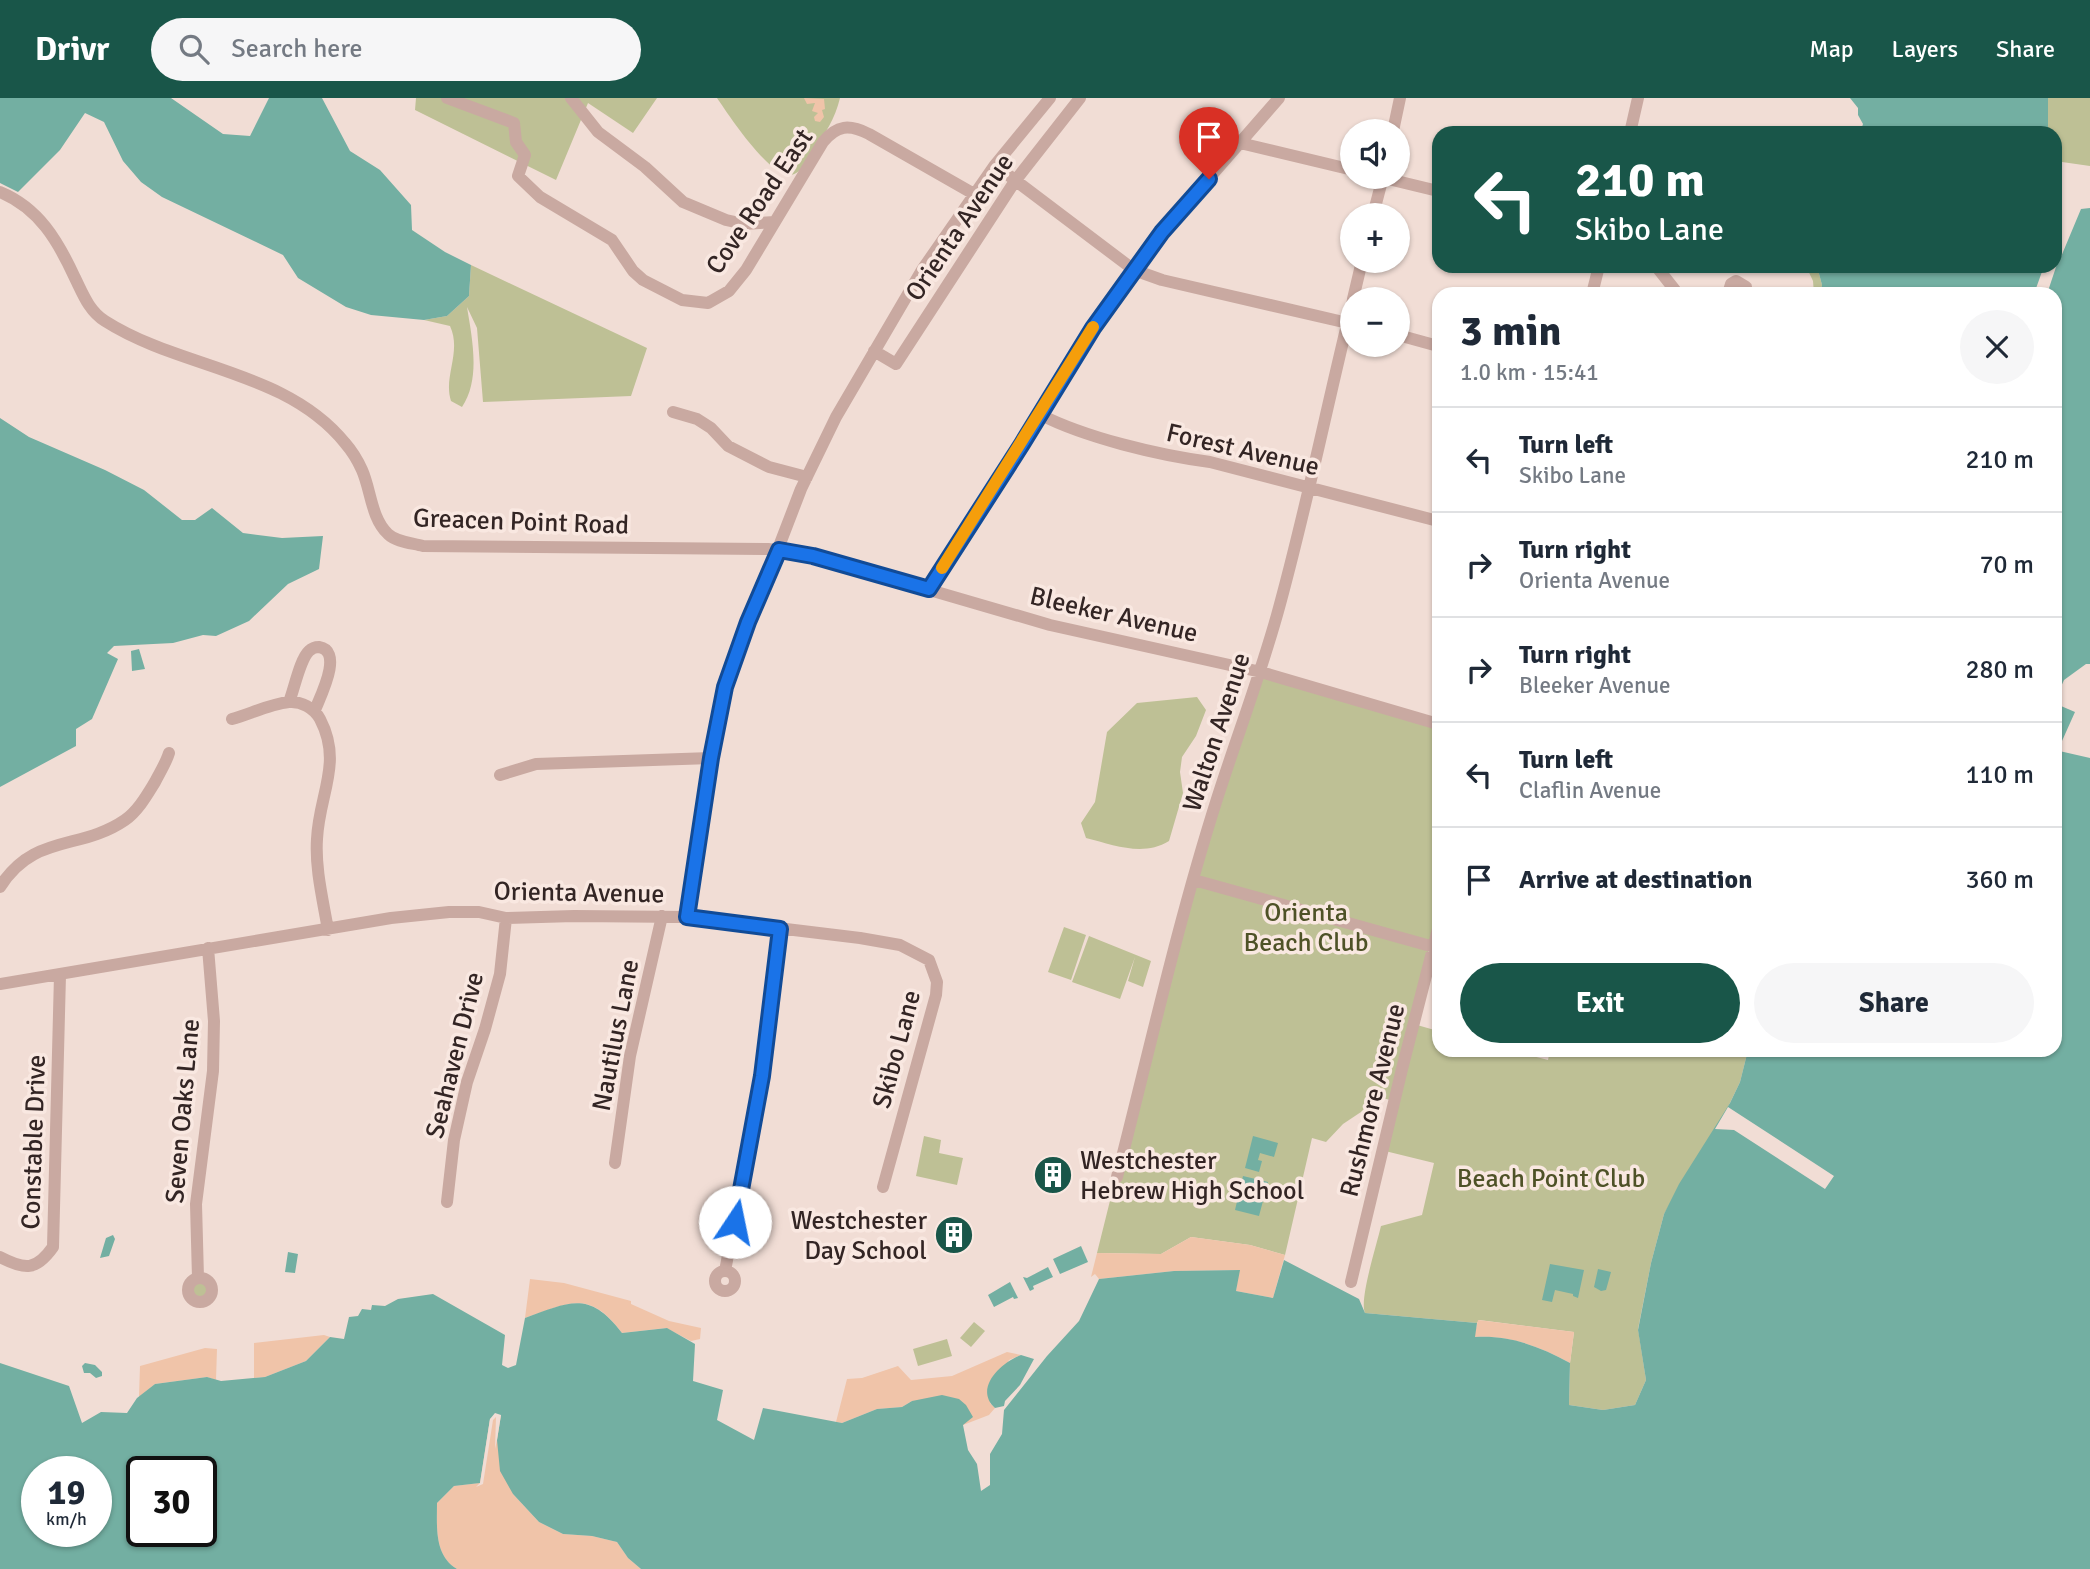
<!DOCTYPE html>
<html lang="en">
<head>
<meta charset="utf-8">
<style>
  body { margin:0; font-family:Signika,sans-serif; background:#f6f6f7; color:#1f2937; height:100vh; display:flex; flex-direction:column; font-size:26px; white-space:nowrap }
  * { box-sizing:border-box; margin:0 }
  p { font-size:23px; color:#747a83 }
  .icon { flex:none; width:38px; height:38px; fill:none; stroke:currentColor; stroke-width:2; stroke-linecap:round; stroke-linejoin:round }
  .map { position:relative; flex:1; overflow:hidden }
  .panel { position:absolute; left:1432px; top:189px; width:630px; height:770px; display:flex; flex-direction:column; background:#fff; border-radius:21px; box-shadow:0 2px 5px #0004 }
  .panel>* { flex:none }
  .guide { position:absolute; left:1432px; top:28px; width:630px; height:147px; border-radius:21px; box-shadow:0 2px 5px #0004; background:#195649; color:#fff; overflow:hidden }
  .controls { position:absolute; left:1340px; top:21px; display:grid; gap:14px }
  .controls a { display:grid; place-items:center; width:70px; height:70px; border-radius:50%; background:#fff; box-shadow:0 2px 5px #0004; font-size:35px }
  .speed { position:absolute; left:21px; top:1358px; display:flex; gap:14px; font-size:35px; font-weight:700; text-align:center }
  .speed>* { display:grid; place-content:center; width:91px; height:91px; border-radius:50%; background:#fff; box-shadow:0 2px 5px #0004; line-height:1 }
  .speed small { font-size:18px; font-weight:400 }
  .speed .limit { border:4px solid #111; border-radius:10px; background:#fff; color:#111 }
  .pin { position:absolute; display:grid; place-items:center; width:60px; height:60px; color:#fff; margin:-72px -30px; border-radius:50% 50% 50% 0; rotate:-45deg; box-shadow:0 0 7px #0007 }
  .pin .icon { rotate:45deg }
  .me { position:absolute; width:77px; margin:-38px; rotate:11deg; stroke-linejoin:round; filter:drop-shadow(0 0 5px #0008) }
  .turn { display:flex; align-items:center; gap:24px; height:147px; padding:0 28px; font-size:32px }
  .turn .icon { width:91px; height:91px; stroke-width:2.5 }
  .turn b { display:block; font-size:49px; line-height:60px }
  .round { display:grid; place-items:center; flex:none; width:74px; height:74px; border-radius:37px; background:#f6f6f7 }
  .summary { display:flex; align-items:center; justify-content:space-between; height:119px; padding:0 28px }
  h1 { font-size:42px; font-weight:700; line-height:52px }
  .primary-button { display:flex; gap:14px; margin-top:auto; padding:14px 28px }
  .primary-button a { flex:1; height:80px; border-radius:42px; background:#195649; color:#fff; font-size:28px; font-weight:700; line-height:80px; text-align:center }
  .primary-button a+a { background:#f6f6f7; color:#1f2937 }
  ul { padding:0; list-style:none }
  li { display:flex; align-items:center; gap:21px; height:105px; padding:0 28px; border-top:2px solid #e0e1e3 }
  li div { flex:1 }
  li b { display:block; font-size:26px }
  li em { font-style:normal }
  header { display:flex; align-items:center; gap:42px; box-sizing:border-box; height:98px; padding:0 35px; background:#195649; color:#fff }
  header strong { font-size:33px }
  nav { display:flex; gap:38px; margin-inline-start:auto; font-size:24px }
  .search { width:490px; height:63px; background:#f6f6f7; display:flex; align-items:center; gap:18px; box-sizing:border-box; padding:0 24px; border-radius:38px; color:#747a83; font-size:26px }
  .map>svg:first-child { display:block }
  .green { fill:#bec095 }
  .sand { fill:#f0c4a9 }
  .water { fill:#73afa2; fill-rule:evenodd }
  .pier { fill:#f1ddd5 }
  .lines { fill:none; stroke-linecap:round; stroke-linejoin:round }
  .minor { stroke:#c9a9a1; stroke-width:12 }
  .route-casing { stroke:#114b97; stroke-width:18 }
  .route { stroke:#1a73e8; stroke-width:12 }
  .slow { stroke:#f59e0b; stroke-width:12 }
  .labels { text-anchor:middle; stroke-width:7; stroke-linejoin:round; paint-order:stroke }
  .street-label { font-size:26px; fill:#332524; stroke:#f9e8e1 }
  .park-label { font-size:26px; fill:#4e5227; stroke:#f9e8e1 }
  .poi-label { font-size:26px; fill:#332524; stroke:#f9e8e1; text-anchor:start }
</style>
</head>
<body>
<header>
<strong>Drivr</strong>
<div class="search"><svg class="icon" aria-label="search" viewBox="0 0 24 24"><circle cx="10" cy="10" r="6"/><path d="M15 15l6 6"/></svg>Search here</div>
<nav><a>Map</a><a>Layers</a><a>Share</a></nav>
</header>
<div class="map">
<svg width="2090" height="1471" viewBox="0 0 2090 1471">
  <rect width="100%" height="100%" fill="#f1ddd5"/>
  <path class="green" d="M416,0H657L633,35L588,5L556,82L415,12Z
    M717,0H840C835,21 825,36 813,53C808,61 802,75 791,77C770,80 728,16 717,0Z
    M2048,0H2090V68L2055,63L2054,35H2048Z
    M471,167L647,250L631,298L483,304L477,230L467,209C472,240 481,281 462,309L451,303C443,279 462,254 450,228L424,222L447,218L469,198Z
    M1806,168H1817L1822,187L1820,196H1814L1813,183Z
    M1259,577L1438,629V815L1410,925L1438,933V952H1510L1548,962L1550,952H1748L1740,984L1728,1009L1664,1116L1651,1165L1638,1231L1646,1282L1635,1307L1603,1312L1569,1307L1570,1265L1574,1234L1479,1222L1477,1225L1365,1215C1359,1201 1377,1146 1381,1128L1422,1117L1434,1065L1381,1052L1390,1002L1375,998L1367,1010L1343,1026L1326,1044L1312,1040L1285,1157L1250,1147L1191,1139L1161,1156L1097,1155L1188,789Z
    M1197,599L1206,612L1196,638L1182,659L1180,674L1183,695L1169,743C1143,759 1114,747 1086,740L1081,725L1095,704L1107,634L1137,605Z
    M1064,829L1086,837L1071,882L1048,874Z
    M1089,838L1151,863L1143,889L1128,883L1135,859L1120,901L1072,884Z
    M924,1038L941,1042L939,1055L963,1060L957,1087L916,1078Z
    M190 1192a10 10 0 1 1 20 0a10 10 0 1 1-20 0Z
    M974,1224L985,1233L971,1249L960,1240Z
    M947,1241L952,1258L918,1268L913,1251Z"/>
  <path class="sand" d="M804,0L824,1L825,11L822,12L824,19L820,24L815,23L814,19L818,15L812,13L815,5L807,6Z
    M1191,1139L1250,1147L1285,1157L1273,1200L1236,1193L1239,1172L1174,1173L1099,1181L1095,1176L1091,1179L1097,1155L1161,1156Z
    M530,1181L564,1185L631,1203V1206L669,1223L701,1230L700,1241L691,1243L666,1230L622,1235C589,1191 570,1205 525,1220Z
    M1478,1222L1574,1234L1570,1265C1539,1248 1510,1237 1474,1239Z
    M324,1237L330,1239L306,1263L265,1279L254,1280V1245Z
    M205,1250L217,1251L216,1282L207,1279L155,1286L139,1299L140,1268Z
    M1007,1254L1021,1257L1009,1262L990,1305L995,1310L989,1317L963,1327L958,1302L912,1303L902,1309L877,1311L842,1325L836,1324L847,1281L862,1280L898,1268L911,1282L952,1278Z
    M501,1317L513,1396L539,1424L563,1436L592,1438L617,1444L628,1460L641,1471H457C434,1457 437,1429 437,1405L454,1388L479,1385L490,1321Z"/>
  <path class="water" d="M0,0H171L223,36L250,38L269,0H322L350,53L380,72L411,107L412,132L445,154L471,167L469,198L447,218L424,222L371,217L346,209L298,180L283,157L162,99L141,84L123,63L104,24L85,15L60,52L18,94L0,85Z
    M1850,0H2048V35H1860L1863,26L1858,17V10Z
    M2090,110V566H2086L2064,582L2055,602L2054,196H1820L1822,187L1817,168H2054L2055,166H2058L2081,111Z
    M0,320L29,339L105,372L144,392L182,422H195L212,410L243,435L282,440L323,438L319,471L288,486L249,523L216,538L203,537L173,545L114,548L107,555L118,561L92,621L76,631V648L0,689Z
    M139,551L145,571L132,573L131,553Z
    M2061,608L2075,614L2062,643L2054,640L2055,628Z
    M2055,652L2090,660V1471H641L628,1460L617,1444L592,1438L563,1436L539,1424L513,1396L500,1373L497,1342L501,1317L490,1321L480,1385L454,1388L437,1405C437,1429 434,1457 457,1471H0V1265L69,1288L82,1325L101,1314L127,1315L137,1300L155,1286L207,1279L221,1283L265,1279L306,1263L330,1239L344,1241L349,1219L358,1218L362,1211L371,1212L372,1207L385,1208L398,1201L433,1196L505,1237L502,1267L508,1270L516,1267L525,1220C570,1204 589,1192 622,1235L667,1230L695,1246L693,1283L723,1292L717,1322L754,1342L763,1310L842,1325L877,1311L902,1309L912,1303L942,1297L959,1301L966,1307L973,1319L963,1327L968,1352L977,1366L981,1393L990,1387V1356L1002,1336L1004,1312L1047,1258L1079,1223L1099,1181L1174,1173L1240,1172L1236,1193L1273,1200L1284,1162L1359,1201L1365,1215L1477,1225L1475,1239C1510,1237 1539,1248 1570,1265L1569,1307L1603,1312L1635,1307L1646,1282L1638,1232L1651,1165L1664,1116L1679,1086L1730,1005L1740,984L1748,952H2054ZM37,1374H96V1433H37ZM142,1374H201V1433H142Z
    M1253,1038L1278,1045L1274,1059L1260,1055L1258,1062L1262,1063L1259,1074L1245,1070Z
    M1243,1078L1268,1084L1259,1118L1235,1112Z
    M113,1137L115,1141L109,1158L100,1160L106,1140Z
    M1081,1148L1088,1164L1060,1176L1053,1161Z
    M288,1154L298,1156L295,1175L285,1174Z
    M1550,1166L1584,1172L1578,1200L1573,1198V1196L1555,1192L1552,1204L1542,1202Z
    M1048,1169L1053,1179L1033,1188L1034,1191L1030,1193L1023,1179L1027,1180Z
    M1598,1171L1611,1174L1606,1192L1601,1193L1594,1189Z
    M1010,1184L1018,1200L1014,1201L1013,1199L994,1209L988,1197Z
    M1021,1257L1034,1261L1020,1287L1005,1303L1004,1308L995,1310C973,1290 1002,1264 1021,1257Z
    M85,1265L95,1267L102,1274V1278L96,1280L90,1275H84L82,1268Z"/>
  <path class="pier" d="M2055,166H2057L2047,196H2034L2044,168H2054Z
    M1728,1009L1834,1078L1825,1091L1734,1032L1715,1031Z
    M495,1315L501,1317L497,1342L495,1351L496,1319L493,1322L483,1386L476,1389L480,1385L490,1321Z"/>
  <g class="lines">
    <path class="minor" d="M447,0L514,25L516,44L525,57L518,78L540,99L612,142L633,173L643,182L682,202L708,205L729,193L746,172L823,44C837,27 849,26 869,36L974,96
      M571,0L598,34L645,69L683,104L726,122L744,126L775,124
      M1393,33L1400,0
      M1630,35L1638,0
      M1240,45L1353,72
      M995,67L1134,172L1162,182L1352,226
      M1380,79L1438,93
      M0,94C39,110 58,143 75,180C83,196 89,213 105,223C180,271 286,272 345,345C352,353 358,363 362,372C371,392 371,420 388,436C396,444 412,445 423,448L768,451L813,458L1050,527L1261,574L1438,626
      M1373,117L1383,79
      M1656,168L1678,196
      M1592,196L1599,168
      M1728,196L1731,186L1736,183L1746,189L1745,196
      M1353,201L1362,163
      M1398,237L1438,248
      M874,253L896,266L1015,83L1080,0
      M673,314L697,321L711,330L728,348L769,369L807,379
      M1039,316C1086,340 1158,357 1210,364L1438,423
      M929,491L1022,347L1093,230L1162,134L1279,0
      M289,604C294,592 300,561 309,553C312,550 315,549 319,549C344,553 320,599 315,612
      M232,621C250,616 270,606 289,604C301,603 314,610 320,621C343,665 319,696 317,741C315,771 323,802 328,832
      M500,677L536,666L711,660
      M1194,782L1434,849
      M0,789C34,735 80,753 125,722C138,713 147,697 155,684C160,674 166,665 169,655
      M687,819L711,660L725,589L801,391L836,319L922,172L995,67L1050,0
      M0,886L391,820L449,814H479L506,820L574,818L687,819L860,840L900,847L929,862L937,884L936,897L883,1089
      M615,1065L630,958L662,818
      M1117,1079C1149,954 1177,827 1216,704C1236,641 1259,581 1277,517C1306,413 1327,307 1353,202
      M447,1104L454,1042L467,984L485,931L500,876L506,820
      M0,1159C25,1172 36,1173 53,1149L60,877
      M725,1173L762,978L780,831
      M715 1183a10 10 0 1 1 20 0a10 10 0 1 1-20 0Z
      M188 1192a12 12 0 1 1 24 0a12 12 0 1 1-24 0Z
      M198,1180L196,1106L213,973L214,923L208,850
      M1351,1184L1402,971L1438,831"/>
  </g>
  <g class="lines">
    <g class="route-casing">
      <path id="route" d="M735,1124L762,978L780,831L687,819L711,660L725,589L748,524L779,452L813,458L929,491L1022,346L1093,230L1162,134L1209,81"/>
    </g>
    <use href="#route" class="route"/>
    <path class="slow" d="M942,470L1093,229"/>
  </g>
  <defs>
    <g id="building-disc" transform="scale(2.0125)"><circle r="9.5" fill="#195649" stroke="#f9e8e1"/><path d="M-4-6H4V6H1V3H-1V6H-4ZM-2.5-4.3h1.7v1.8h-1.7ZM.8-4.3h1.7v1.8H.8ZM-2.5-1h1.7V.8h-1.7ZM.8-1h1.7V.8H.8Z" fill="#fff"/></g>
  </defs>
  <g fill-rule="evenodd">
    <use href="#building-disc" x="1053" y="1077"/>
    <use href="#building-disc" x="954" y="1137"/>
  </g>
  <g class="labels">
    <g class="street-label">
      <text transform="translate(759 103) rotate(-56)" y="9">Cove Road East</text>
      <text transform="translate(959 129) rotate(-56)" y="9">Orienta Avenue</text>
      <text transform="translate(1243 351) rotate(13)" y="9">Forest Avenue</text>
      <text transform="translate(521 423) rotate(2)" y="9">Greacen Point Road</text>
      <text transform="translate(1114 516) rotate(13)" y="9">Bleeker Avenue</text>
      <text transform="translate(1216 634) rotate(-72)" y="9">Walton Avenue</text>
      <text transform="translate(579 794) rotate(1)" y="9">Orienta Avenue</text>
      <text transform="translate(615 937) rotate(-79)" y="9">Nautilus Lane</text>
      <text transform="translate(896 951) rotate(-75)" y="9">Skibo Lane</text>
      <text transform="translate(454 957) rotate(-76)" y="9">Seahaven Drive</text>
      <text transform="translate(1372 1002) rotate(-76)" y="9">Rushmore Avenue</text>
      <text transform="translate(182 1013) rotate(-85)" y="9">Seven Oaks Lane</text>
      <text transform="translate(33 1044) rotate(-88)" y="9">Constable Drive</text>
    </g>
    <g class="park-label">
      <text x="1306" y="823">Orienta<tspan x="1306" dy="30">Beach Club</tspan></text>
      <text x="1551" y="1089">Beach Point Club</text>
    </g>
    <g class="poi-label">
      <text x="1080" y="1071">Westchester<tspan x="1080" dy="30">Hebrew High School</tspan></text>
      <text x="927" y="1131" text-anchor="end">Westchester<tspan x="927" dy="30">Day School</tspan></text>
    </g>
  </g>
</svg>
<div class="controls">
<a><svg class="icon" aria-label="sound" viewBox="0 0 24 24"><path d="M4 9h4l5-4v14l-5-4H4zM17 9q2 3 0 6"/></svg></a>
<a>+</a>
<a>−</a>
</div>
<div class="speed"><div>19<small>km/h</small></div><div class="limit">30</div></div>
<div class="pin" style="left:1209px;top:81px;background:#d93025"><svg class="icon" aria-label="arrive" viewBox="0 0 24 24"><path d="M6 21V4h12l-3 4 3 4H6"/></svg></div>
<svg class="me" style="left:735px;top:1124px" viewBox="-20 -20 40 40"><circle r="19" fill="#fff"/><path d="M0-13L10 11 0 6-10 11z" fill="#1a73e8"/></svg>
<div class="guide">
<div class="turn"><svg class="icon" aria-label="left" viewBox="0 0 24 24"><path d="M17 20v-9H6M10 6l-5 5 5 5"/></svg><div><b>210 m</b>Skibo Lane</div></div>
</div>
<section class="panel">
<div class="summary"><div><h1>3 min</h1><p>1.0 km · 15:41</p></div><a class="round"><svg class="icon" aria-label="close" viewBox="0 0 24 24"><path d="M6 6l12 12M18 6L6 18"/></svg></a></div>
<ul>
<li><svg class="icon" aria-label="left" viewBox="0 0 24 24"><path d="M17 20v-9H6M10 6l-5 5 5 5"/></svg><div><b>Turn left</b><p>Skibo Lane</p></div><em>210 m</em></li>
<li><svg class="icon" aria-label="right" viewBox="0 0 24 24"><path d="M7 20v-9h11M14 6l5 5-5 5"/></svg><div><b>Turn right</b><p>Orienta Avenue</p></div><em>70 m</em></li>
<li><svg class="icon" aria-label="right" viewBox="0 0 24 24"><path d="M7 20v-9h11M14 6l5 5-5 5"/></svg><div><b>Turn right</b><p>Bleeker Avenue</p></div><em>280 m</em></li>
<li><svg class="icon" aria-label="left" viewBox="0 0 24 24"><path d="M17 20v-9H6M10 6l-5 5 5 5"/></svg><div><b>Turn left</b><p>Claflin Avenue</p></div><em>110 m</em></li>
<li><svg class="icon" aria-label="arrive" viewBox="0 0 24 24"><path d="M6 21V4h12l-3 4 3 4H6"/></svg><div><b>Arrive at destination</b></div><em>360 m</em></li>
</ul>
<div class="primary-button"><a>Exit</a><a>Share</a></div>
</section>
</div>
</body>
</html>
